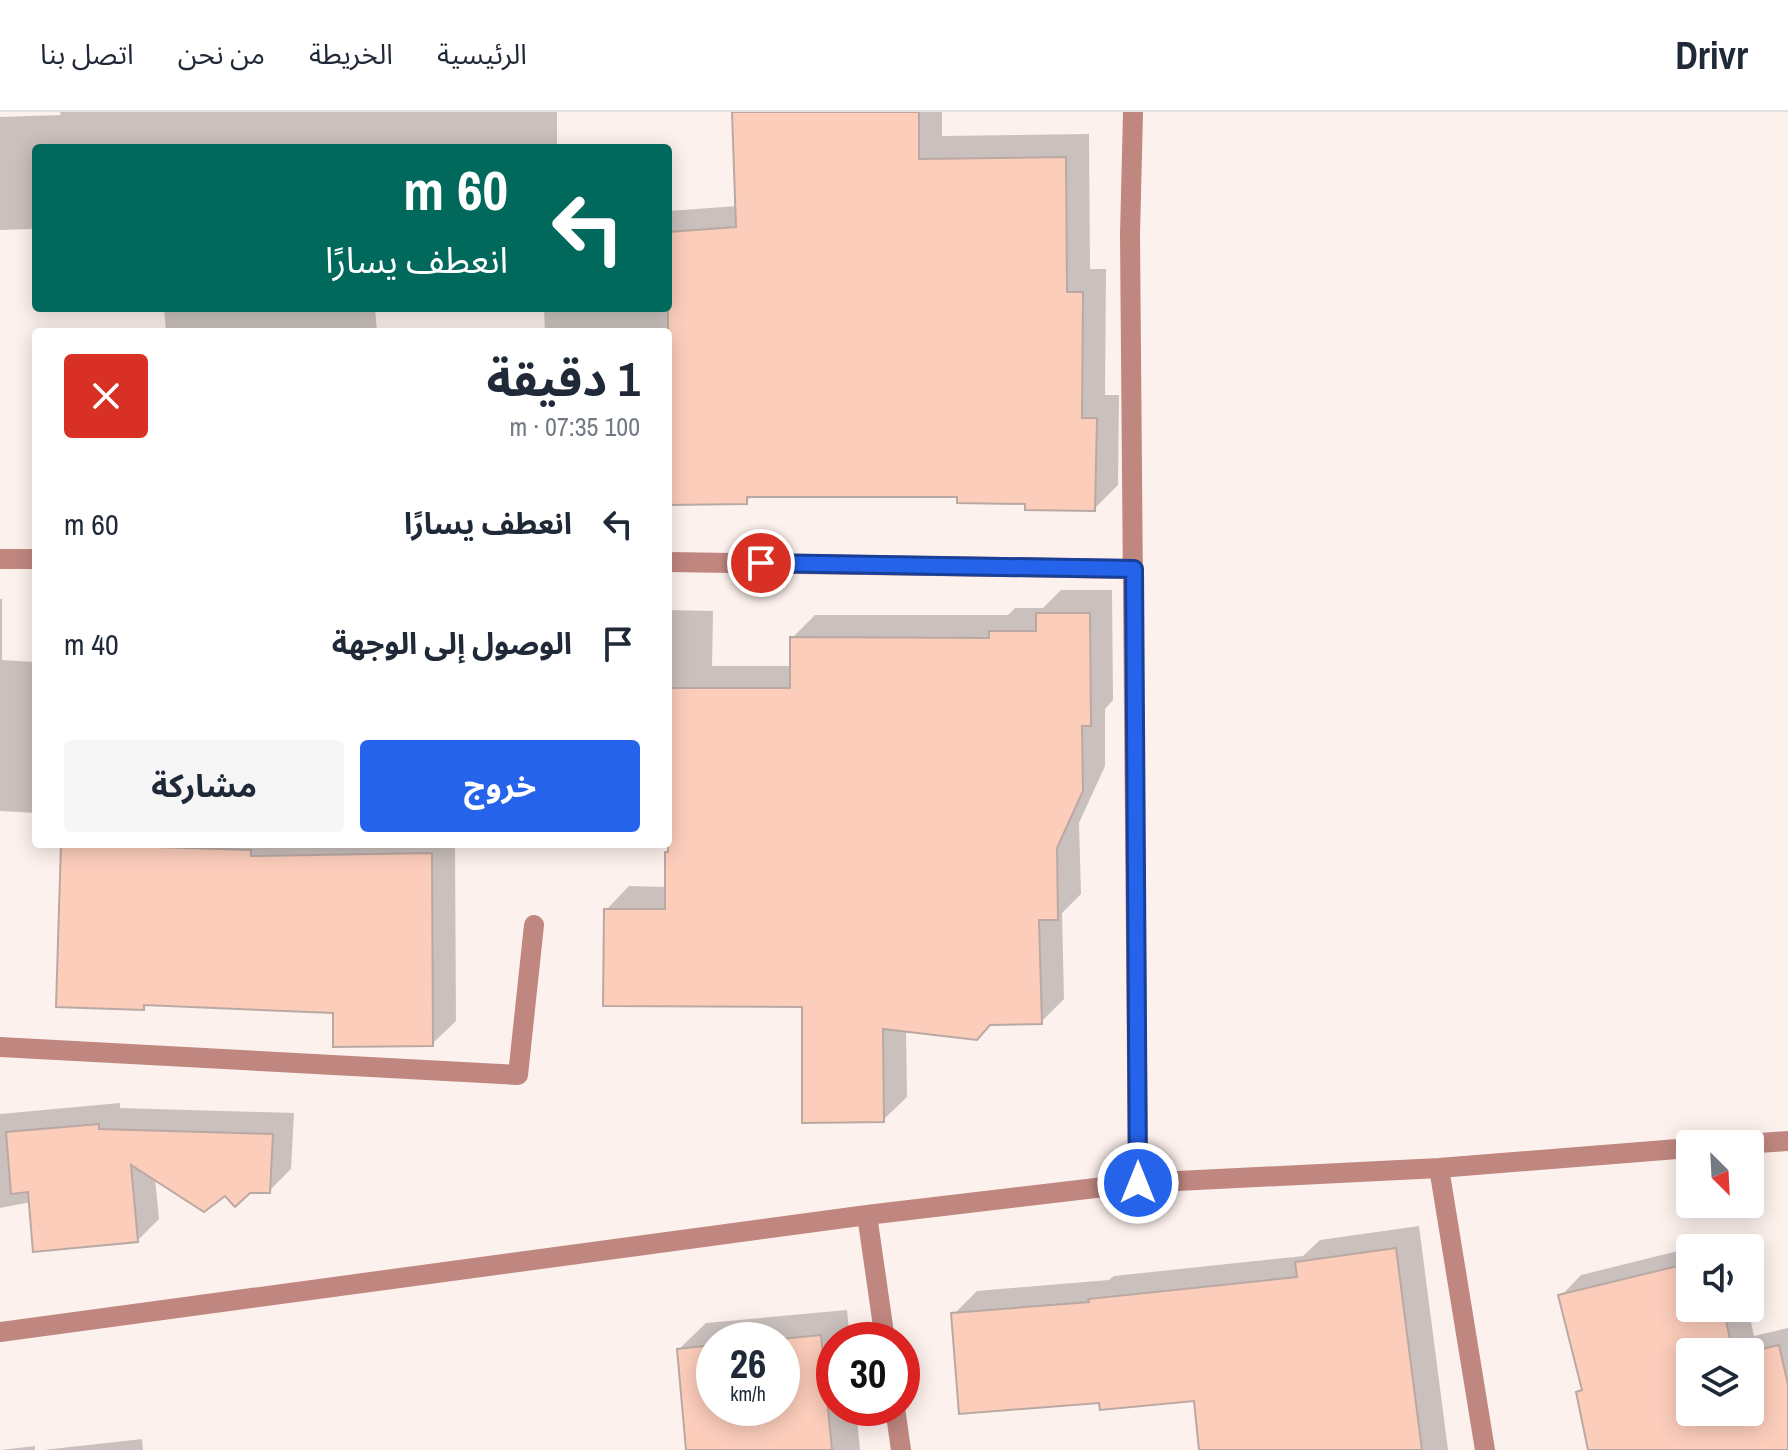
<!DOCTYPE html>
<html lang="ar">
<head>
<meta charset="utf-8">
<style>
  body { margin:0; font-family:"Archivo Narrow","Noto Sans Arabic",sans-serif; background:#f6f6f7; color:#1f2937; direction:rtl; height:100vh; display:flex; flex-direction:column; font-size:30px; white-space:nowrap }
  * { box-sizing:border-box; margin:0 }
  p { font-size:26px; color:#747a83 }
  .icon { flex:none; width:44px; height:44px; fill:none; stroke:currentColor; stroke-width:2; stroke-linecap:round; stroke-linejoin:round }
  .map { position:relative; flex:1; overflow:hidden; direction:ltr }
  .panel { position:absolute; left:32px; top:216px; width:640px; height:520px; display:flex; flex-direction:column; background:#fff; border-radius:8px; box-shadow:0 4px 20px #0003; direction:rtl }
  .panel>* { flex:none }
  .top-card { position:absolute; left:32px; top:32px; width:640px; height:168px; border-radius:8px; box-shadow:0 4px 20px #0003; direction:rtl; background:#00695c; color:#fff; overflow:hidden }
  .needle { width:52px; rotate:156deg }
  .controls { position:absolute; left:1676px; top:1018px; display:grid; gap:16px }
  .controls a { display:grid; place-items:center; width:88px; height:88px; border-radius:8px; background:#fff; box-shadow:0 4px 20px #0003; font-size:40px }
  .speed { position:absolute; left:696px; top:1210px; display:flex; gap:16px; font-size:40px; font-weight:700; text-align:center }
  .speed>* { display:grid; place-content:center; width:104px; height:104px; border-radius:50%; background:#fff; box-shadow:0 4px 20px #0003; line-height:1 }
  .speed small { font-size:20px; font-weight:400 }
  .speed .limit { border:12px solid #d22; background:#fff; color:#111 }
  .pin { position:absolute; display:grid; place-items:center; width:68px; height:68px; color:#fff; margin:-34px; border:4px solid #fff; border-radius:50%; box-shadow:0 2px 8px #0007 }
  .me { position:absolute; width:88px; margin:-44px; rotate:0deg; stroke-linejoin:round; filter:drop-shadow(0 0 6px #0008) }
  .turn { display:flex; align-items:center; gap:28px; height:168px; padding:0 32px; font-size:36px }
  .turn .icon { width:104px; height:104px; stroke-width:2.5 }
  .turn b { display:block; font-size:56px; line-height:68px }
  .round { display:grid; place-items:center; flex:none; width:84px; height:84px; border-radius:8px; background:#f6f6f7 }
  .headline { display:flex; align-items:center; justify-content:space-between; height:136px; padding:0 32px }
  h1 { font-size:48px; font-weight:700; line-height:60px }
  .action { display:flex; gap:16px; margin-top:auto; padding:16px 32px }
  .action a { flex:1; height:92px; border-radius:8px; background:#2563eb; color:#fff; font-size:32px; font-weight:700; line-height:92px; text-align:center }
  .action a+a { background:#f6f6f7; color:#1f2937 }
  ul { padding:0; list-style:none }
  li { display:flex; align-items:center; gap:24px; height:120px; padding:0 32px }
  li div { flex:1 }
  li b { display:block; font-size:30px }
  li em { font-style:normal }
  header { display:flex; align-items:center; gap:48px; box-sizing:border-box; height:112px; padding:0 40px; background:#fff; border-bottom:2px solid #e0e1e3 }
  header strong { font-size:38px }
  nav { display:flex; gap:44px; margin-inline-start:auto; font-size:28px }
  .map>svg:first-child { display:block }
  .shadow { fill:#0003; fill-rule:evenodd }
  .building { fill:#fccdbb; stroke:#baa9a2; stroke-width:2 }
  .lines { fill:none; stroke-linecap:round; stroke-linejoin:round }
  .minor { stroke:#c08780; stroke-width:20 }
  .route-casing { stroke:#184099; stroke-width:20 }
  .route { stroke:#2563eb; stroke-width:14 }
</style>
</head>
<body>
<header>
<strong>Drivr</strong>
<nav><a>الرئيسية</a><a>الخريطة</a><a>من نحن</a><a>اتصل بنا</a></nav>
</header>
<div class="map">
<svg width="1788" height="1338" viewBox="0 0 1788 1338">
  <rect width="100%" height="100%" fill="#fdf1ed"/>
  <path class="shadow" d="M60,0H557V36H36V112L31,117L0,118V5L61,3Z
    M734,0H942V24L1089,22L1090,157H1106L1105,283H1119L1118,373L1094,397L959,383H753L746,390L668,391V220H545L544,196H668V99L738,94Z
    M164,196H375L377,220H166Z
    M1061,478H1112L1113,588L1105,597V654L1079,711L1081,782L1062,801L1064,887L1041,910L906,918L907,985L883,1008L804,893L606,798L629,774L667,775L668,498L713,499L712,554H792V526L815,503H1008L1015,496H1043Z
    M0,487H2V548L36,550V701L0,699Z
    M63,732H455L456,909L432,932L335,899L147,891L143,896L58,893Z
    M120,991V996L294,1001L291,1057L269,1079L226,1081L155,1066L159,1107L138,1128L31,1090L0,1096V1002Z
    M1419,1114L1448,1338H1201L1195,1287L1101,1289L954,1202L977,1179L1109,1168L1114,1164L1303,1144L1320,1128Z
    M1730,1126L1733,1136H1691Z
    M1690,1136V1196H1748L1754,1224L1788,1216V1338H1591L1590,1303L1561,1184L1581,1163ZM1690,1240H1750V1300H1690Z
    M847,1198L850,1228H834V1296H856L860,1338H688L679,1237L706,1211ZM714,1228H782V1296H714Z
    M142,1327L143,1338H43Z
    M35,1334V1338H0Z"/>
  <path class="building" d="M732,0H919V47L1066,45L1067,180H1083L1082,306H1097L1095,399L1025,398V392L957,391V385H747V392L668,393V120L736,115Z
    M1036,501H1090L1091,614H1082L1083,679L1057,736L1058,808H1039L1042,912L990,913L977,928L883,917L884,1010L802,1011V895L603,894L604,797H665V740H668V576H790V525L989,526V519H1036Z
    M61,732L251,738V744L432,741L433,934L333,935V901L144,893V898L56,895Z
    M99,1012V1017L273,1022L270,1081H250L235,1095L225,1084L204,1100L131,1053L138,1130L33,1140L28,1080L11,1082L6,1020Z
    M1396,1136L1422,1338H1199L1194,1289L1100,1298L1099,1291L959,1302L951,1201L1089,1190L1088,1187L1297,1165L1295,1150Z
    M1690,1151V1196H1723L1733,1240H1690V1300H1750L1749,1240L1779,1233L1788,1273V1338H1588L1576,1280L1582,1278L1558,1183Z
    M821,1223L832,1338H686L677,1237L714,1233V1296H782V1228H770Z"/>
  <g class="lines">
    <path class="minor" d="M1133,0L1130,123L1138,1071
      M0,447H36
      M668,450L1134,457
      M0,935L518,963L534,813
      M1746,1032L1788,1029
      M1439,1056L1485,1338
      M867,1103L885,1228
      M0,1220L867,1103L1138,1071L1439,1056L1690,1036
      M895,1296L901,1338"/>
  </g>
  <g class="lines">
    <g class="route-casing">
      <path id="route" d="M761,451L1134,457L1138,1071"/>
    </g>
    <use href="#route" class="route"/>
  </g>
</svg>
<div class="controls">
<a><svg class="needle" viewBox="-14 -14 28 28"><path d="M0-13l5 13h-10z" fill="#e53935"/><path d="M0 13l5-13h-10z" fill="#747a83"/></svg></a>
<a><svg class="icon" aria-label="sound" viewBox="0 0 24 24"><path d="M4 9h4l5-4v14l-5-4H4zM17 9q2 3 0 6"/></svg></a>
<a><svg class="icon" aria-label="layers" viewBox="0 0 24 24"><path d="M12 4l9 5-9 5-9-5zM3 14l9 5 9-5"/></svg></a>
</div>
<div class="speed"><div>26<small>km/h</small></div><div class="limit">30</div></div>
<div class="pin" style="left:761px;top:451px;background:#d93025"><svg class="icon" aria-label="arrive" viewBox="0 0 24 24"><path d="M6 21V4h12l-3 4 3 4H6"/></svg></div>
<svg class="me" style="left:1138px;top:1071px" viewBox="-20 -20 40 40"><circle r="17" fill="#2563eb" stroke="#fff" stroke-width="3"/><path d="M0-11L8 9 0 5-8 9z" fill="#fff"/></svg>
<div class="top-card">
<div class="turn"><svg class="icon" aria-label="left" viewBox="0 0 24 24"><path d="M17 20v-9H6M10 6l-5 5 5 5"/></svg><div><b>60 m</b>انعطف يسارًا</div></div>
</div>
<section class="panel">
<div class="headline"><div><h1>1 دقيقة</h1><p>100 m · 07:35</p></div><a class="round" style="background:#d93025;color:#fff"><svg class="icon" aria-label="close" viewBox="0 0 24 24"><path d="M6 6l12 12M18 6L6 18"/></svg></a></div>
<ul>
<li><svg class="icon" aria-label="left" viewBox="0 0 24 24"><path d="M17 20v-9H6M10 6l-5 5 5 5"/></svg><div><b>انعطف يسارًا</b></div><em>60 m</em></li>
<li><svg class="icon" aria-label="arrive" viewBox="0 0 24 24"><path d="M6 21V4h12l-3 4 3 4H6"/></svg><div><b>الوصول إلى الوجهة</b></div><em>40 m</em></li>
</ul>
<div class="action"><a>خروج</a><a>مشاركة</a></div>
</section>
</div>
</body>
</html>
